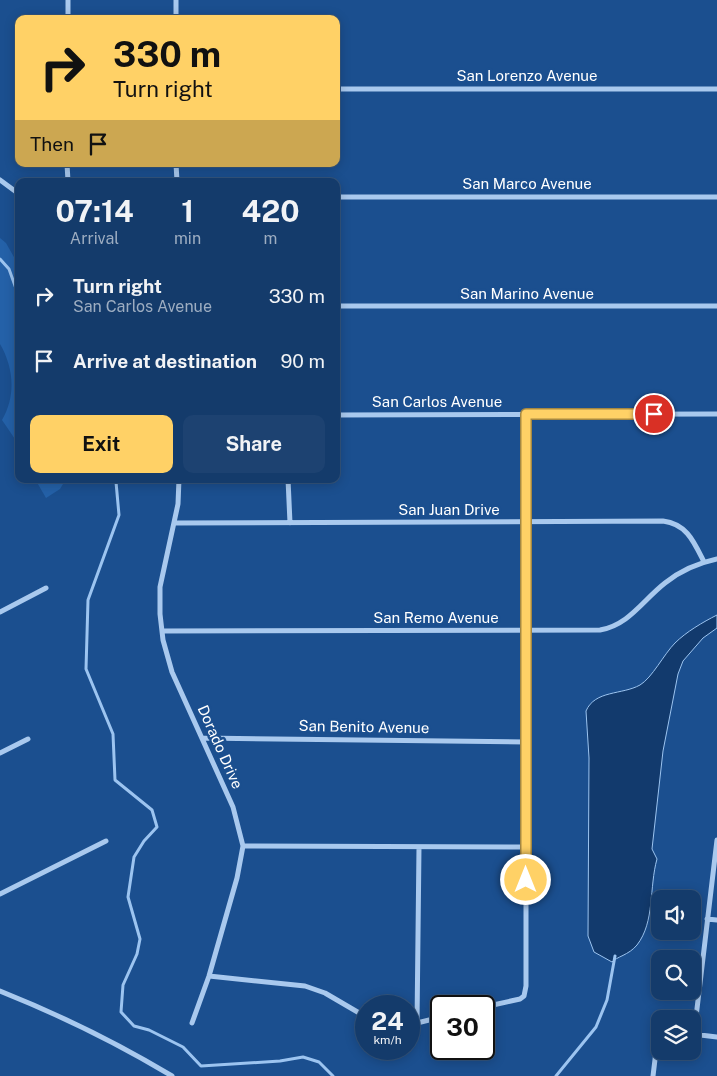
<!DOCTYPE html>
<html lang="en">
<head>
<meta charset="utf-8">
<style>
  body { margin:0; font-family:"Public Sans",sans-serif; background:#1d4271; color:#f1f3f6; height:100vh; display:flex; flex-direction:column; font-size:19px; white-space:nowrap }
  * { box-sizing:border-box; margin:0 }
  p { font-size:16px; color:#9dadc1 }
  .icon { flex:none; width:28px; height:28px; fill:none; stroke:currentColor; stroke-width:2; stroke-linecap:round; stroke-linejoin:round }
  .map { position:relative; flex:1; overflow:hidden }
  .details { position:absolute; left:15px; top:178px; width:325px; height:305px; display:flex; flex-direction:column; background:#143b6b; border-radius:10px; box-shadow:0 2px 12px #0003,0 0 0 1px #33557e }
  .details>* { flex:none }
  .top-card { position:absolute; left:15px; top:15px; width:325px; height:152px; border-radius:10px; box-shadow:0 2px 12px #0003,0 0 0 1px #33557e; background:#ffd166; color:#111; overflow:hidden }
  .tools { position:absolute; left:651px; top:890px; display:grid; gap:10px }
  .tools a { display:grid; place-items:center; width:50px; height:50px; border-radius:10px; background:#143b6b; box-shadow:0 2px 12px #0003,0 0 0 1px #33557e; font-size:25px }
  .speed { position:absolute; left:355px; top:995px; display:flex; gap:10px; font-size:25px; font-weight:700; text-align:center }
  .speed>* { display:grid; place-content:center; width:65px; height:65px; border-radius:50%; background:#143b6b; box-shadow:0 2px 12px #0003,0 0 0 1px #33557e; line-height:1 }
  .speed small { font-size:12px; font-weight:400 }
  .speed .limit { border:2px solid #111; border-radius:8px; background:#fff; color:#111 }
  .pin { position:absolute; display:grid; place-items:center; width:42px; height:42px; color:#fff; margin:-21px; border:2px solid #fff; border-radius:50%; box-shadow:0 1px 5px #0007 }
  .me { position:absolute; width:55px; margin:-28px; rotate:0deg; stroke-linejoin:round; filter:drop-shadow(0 0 4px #0008) }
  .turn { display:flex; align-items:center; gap:18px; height:105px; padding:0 15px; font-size:22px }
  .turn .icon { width:65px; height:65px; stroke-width:2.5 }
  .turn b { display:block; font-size:35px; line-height:42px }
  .then { display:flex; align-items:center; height:48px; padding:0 15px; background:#0003; gap:10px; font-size:19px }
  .eta { display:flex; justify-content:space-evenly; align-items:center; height:85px; text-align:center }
  .eta b { font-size:30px; font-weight:700; line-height:35px }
  .button { display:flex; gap:10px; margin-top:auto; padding:10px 15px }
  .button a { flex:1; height:58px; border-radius:10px; background:#ffd166; color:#111; font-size:20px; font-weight:700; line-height:58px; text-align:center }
  .button a+a { background:#1d4271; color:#f1f3f6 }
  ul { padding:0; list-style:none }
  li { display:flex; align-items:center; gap:15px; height:65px; padding:0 15px }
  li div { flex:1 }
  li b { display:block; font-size:19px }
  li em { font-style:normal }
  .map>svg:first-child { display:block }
  .green { fill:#2461a8 }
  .water { fill:#123a6d; stroke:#9cc4f0 }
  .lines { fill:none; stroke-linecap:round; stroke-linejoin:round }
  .stream { stroke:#9cc4f0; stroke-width:3 }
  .street { stroke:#a9c9ee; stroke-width:5 }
  .route-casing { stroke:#a68842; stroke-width:12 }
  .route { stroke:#ffd166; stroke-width:9 }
  .labels { text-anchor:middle; stroke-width:5; stroke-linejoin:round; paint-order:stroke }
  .street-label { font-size:15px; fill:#fff; stroke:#1b4f8f }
</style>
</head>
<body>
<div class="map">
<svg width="717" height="1076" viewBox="0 0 717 1076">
  <rect width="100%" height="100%" fill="#1b4f8f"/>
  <path class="green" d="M0,238L6,243L19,266V445L2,420C16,396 14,368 0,344Z
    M35,479H66L60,489L46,498Z"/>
  <path class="water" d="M717,615V628L703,638L683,661L678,674L663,751L652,849L657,859C649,887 655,922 637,945C629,955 616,957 612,962L594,952L588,936L589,758L586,711C595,690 622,695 640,685C652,678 664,654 675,643C686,632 703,622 717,615Z"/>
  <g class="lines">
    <path class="stream" d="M0,259L9,269L19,297
      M93,479L116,482L119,515L88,600L86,669L113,734L115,780L152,810L157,827L144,841L134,857L128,897L140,939L137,954L123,985L121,1012L134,1026L149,1030L183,1047L201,1066L280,1061L303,1057L319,1062L333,1076
      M556,1076L596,1027L607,1000L615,956"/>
    <path class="street" d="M68,19V0
      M176,19V0
      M336,89H717
      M67,164L68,181
      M176,164L177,181
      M0,180L19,194
      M336,197H717
      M336,306H717
      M336,415L717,414
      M179,479L178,504L160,587V614L163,640L172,672L233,807L243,846L237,878L209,976L192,1023
      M288,479L290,523
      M174,523L663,521C687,524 694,542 704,562
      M0,612L46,588
      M162,631L600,630C629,625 643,600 665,583C680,571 698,563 717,559
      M202,738L526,742
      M0,753L28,739
      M243,846L526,847
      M0,894L106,841
      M707,919L717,920
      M209,976L305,986L325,993L366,1017
      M0,991C60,1015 117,1043 172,1076
      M484,1007L520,999L524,996L526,986V414
      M417,1024L419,847
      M409,1025L441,1017
      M692,1034L717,1037
      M694,1034L717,840
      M653,1076L657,1043L660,1037"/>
  </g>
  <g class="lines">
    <g class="route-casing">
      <path id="route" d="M526,880V414H654"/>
    </g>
    <use href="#route" class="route"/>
  </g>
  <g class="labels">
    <g class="street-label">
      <text x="527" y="81">San Lorenzo Avenue</text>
      <text x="527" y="189">San Marco Avenue</text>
      <text x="527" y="299">San Marino Avenue</text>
      <text x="437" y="407">San Carlos Avenue</text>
      <text x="449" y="515">San Juan Drive</text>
      <text x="436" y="623">San Remo Avenue</text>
      <text transform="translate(364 727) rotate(1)" y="5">San Benito Avenue</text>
      <text transform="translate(220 747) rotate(66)" y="5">Dorado Drive</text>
    </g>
  </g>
</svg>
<div class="tools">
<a><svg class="icon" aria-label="sound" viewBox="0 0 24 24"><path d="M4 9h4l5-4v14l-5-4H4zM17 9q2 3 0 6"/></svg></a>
<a><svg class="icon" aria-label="search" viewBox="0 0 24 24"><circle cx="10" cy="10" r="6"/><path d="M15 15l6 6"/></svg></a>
<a><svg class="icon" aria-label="layers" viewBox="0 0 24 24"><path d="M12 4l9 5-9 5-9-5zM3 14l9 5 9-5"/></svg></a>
</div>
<div class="speed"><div>24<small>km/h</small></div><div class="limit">30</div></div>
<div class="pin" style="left:654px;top:414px;background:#d93025"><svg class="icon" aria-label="arrive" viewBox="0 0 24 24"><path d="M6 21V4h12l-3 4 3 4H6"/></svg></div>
<svg class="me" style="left:526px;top:880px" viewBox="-20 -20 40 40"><circle r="17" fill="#ffd166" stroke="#fff" stroke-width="3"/><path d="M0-11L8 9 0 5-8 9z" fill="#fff"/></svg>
<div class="top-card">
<div class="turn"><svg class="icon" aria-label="right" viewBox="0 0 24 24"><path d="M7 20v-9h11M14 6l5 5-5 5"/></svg><div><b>330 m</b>Turn right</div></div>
<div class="then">Then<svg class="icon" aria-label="arrive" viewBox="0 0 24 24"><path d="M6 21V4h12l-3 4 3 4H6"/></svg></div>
</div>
<section class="details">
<div class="eta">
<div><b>07:14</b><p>Arrival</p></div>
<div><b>1</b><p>min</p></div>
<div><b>420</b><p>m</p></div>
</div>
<ul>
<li><svg class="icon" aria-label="right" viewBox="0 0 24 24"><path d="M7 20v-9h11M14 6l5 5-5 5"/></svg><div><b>Turn right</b><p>San Carlos Avenue</p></div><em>330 m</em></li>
<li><svg class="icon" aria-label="arrive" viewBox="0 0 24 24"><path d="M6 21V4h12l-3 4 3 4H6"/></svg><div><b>Arrive at destination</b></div><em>90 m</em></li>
</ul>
<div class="button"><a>Exit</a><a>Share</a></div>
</section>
</div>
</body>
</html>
